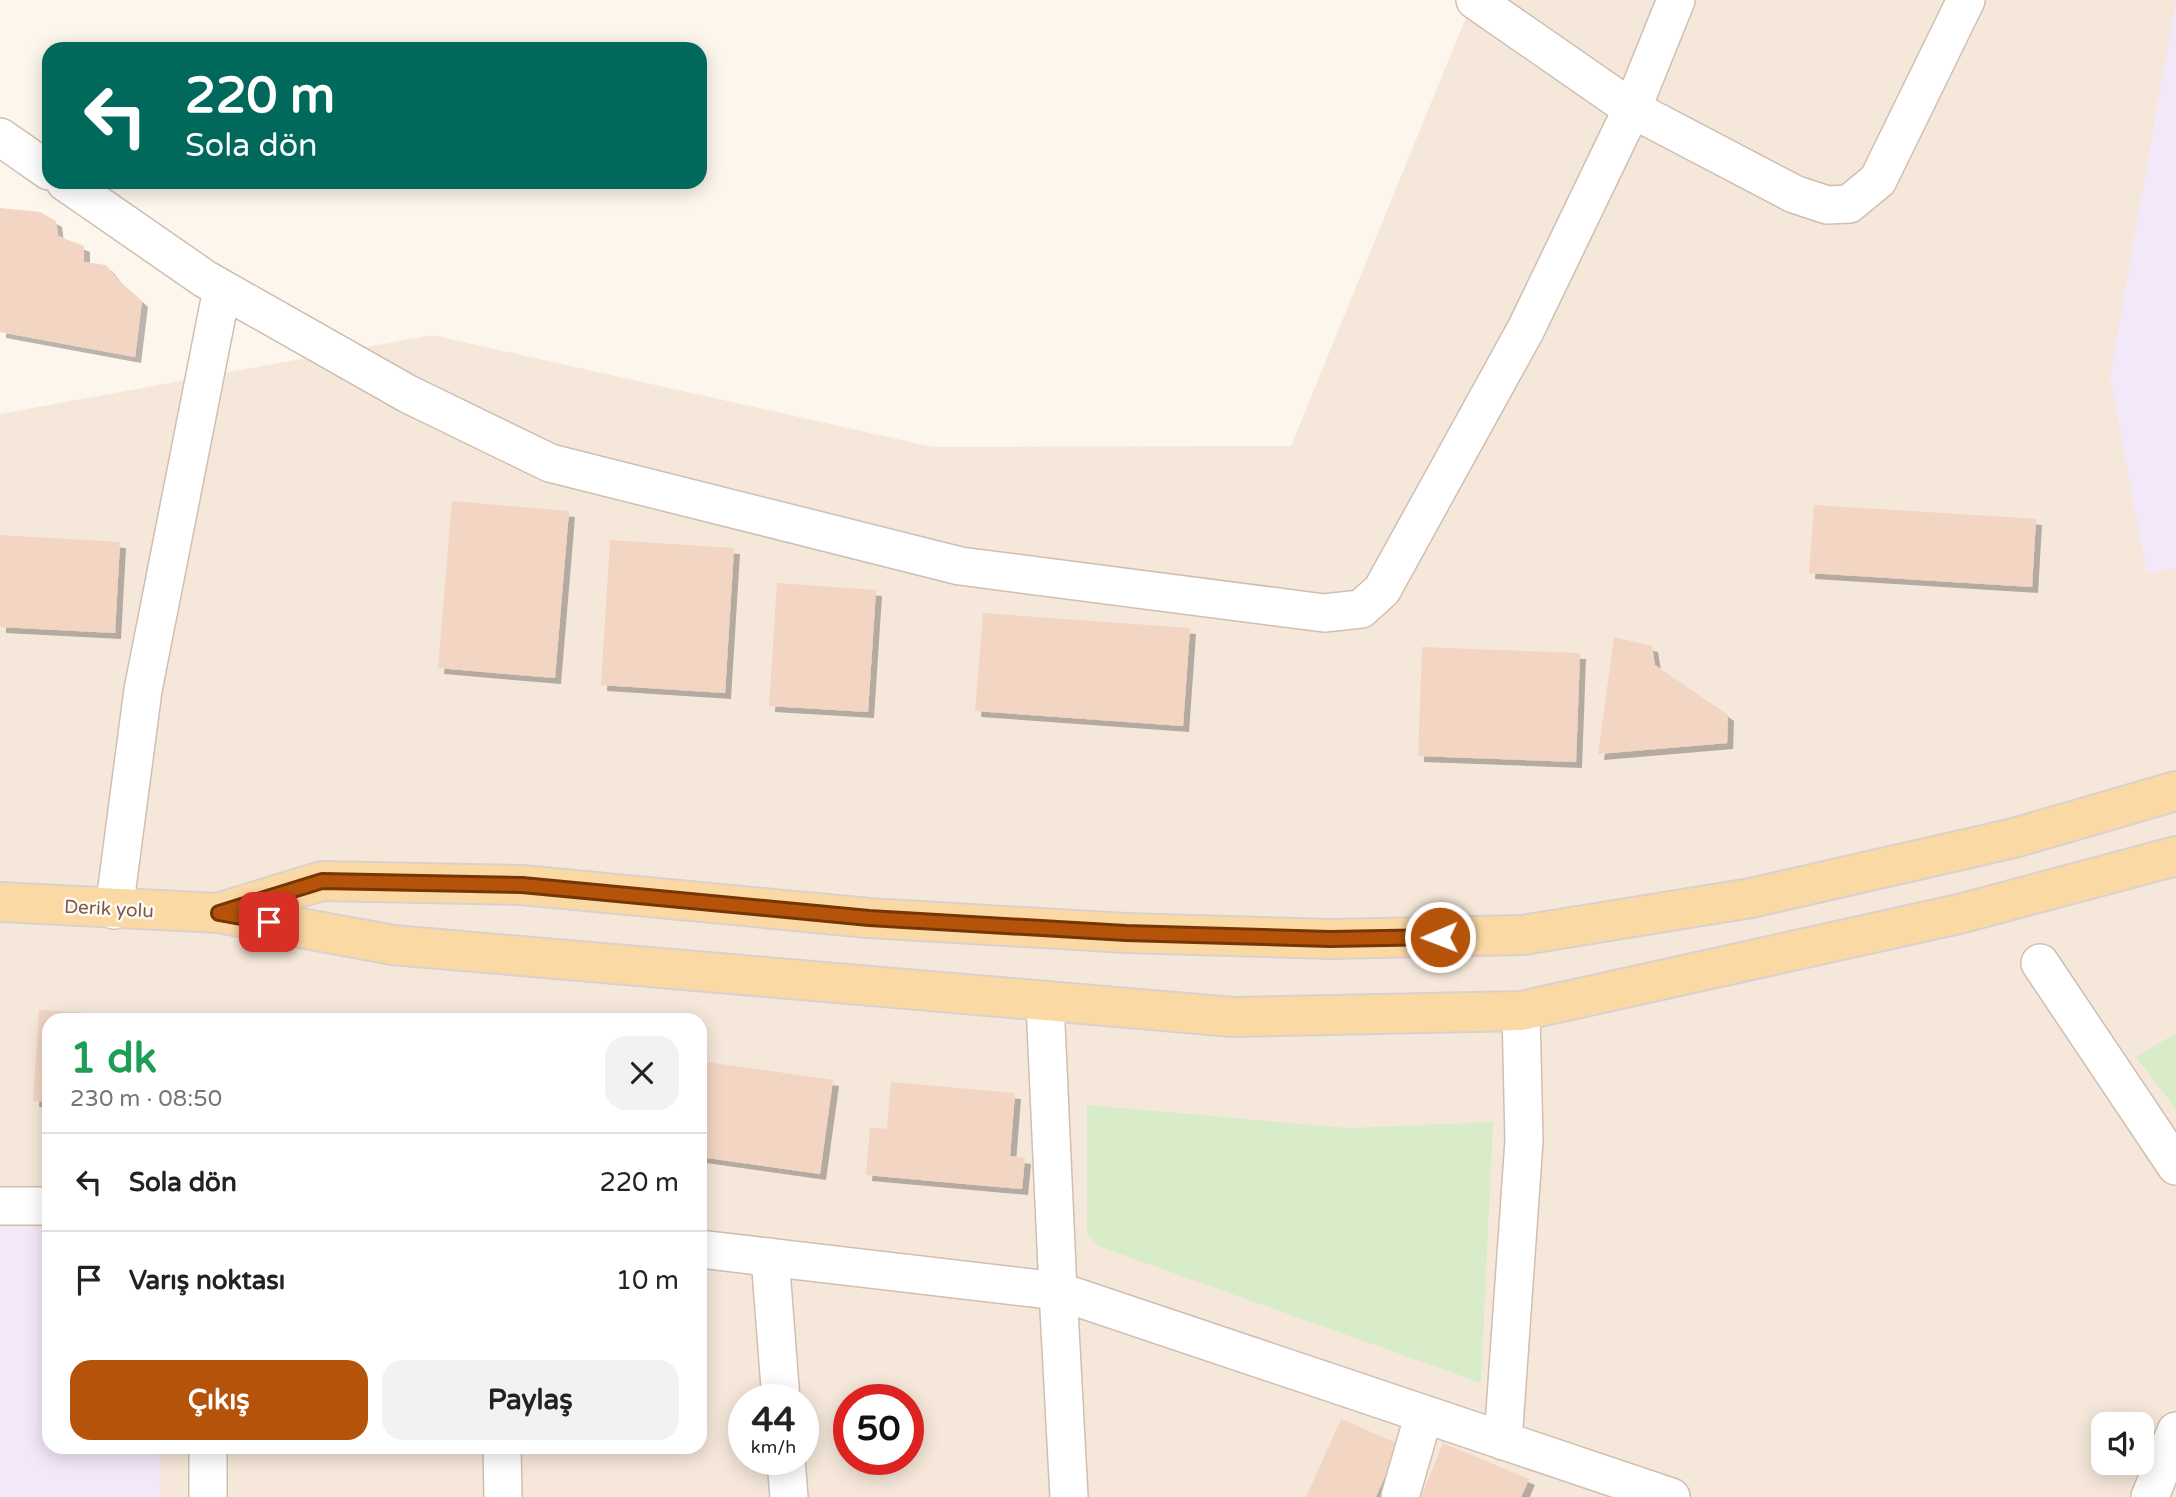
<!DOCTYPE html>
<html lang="tr">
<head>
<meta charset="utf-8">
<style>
  body { margin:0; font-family:"Varela Round",sans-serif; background:#f2f2f2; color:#222; height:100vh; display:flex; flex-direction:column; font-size:26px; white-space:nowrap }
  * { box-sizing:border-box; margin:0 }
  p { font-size:23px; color:#767676 }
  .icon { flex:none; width:38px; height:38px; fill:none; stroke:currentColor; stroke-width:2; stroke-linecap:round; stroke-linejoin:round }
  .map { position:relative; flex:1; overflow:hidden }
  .panel { position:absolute; left:42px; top:1013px; width:665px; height:441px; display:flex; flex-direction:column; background:#fff; border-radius:21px; box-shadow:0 4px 18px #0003 }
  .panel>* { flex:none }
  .banner { position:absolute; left:42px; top:42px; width:665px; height:147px; border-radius:21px; box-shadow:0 4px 18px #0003; background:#00695c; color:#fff; overflow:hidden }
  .fabs { position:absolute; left:2091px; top:1412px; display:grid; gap:14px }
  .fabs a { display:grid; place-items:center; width:63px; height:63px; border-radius:14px; background:#fff; box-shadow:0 4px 18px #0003; font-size:35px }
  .speed { position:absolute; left:728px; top:1384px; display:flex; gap:14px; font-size:35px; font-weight:700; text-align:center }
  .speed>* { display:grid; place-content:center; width:91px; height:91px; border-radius:50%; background:#fff; box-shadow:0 4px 18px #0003; line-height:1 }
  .speed small { font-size:18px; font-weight:400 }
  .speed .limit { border:10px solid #d22; background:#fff; color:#111 }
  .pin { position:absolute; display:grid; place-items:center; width:60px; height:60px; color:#fff; margin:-30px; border-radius:14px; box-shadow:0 4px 10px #0006 }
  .me { position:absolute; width:77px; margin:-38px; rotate:269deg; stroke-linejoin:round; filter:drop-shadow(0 0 5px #0008) }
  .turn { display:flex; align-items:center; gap:24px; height:147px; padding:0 28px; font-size:32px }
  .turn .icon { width:91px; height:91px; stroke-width:2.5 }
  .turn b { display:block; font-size:49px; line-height:60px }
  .round { display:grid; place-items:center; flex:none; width:74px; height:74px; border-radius:21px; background:#f2f2f2 }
  .head { display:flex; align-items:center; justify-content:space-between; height:119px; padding:0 28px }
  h1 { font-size:42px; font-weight:800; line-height:52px; color:#1e9e55 }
  .button { display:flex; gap:14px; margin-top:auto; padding:14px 28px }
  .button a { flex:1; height:80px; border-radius:21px; background:#b45309; color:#fff; font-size:28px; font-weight:800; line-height:80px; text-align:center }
  .button a+a { background:#f2f2f2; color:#222 }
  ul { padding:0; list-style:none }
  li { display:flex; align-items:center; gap:21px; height:98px; padding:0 28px; border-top:2px solid #e0e0e0 }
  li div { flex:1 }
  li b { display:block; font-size:26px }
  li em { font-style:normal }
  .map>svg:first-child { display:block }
  .residential { fill:#f5e8da; fill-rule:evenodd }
  .education { fill:#f3e8fa }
  .green { fill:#d8ecc9 }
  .building { fill:#f3d5c3; filter:url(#shadow) }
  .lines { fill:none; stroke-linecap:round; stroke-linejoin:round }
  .minor-casing { stroke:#d1beb0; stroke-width:40 }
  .major-casing { stroke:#dad1cd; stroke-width:42 }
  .minor { stroke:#fff; stroke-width:37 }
  .major { stroke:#fbd9a5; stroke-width:38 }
  .route-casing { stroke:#753606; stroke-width:18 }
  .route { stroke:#b45309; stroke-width:12 }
  .labels { text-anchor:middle; stroke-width:5; stroke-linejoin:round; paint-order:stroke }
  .street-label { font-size:19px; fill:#7a5c4d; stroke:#fffaf3 }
</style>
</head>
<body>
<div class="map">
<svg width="2176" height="1497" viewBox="0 0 2176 1497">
  <defs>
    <filter id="shadow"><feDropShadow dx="6" dy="6" stdDeviation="0" flood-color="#0004"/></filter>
  </defs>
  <rect width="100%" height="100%" fill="#fdf6ec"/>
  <path class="residential" d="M1473,0H2176V1497H0V414L432,335L933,447L1291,446ZM49,1020H700V1447H49ZM744,1400H803V1460H744ZM849,1400H908V1460H849ZM2104,1424H2142V1463H2104Z"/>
  <path class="education" d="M2176,0V568L2147,573L2110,377Z
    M0,1227L49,1228V1447H159L160,1497H0Z"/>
  <path class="green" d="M2176,1033V1109L2136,1057Z
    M1087,1105L1348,1128L1493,1122L1481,1383L1098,1246L1087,1234Z"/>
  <path class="building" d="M0,208L40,212L56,221L58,236L84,246V262L106,265L118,280L142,301L135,357L0,332Z
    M452,501L569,511L555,678L438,668Z
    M1814,505L2036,519L2032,587L1809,573Z
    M0,535L120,542L115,633L0,627Z
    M610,540L734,548L725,693L601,685Z
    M777,583L876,590L868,712L769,706Z
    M983,613L1190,628L1183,726L975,711Z
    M1614,637L1652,646L1655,665L1728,715L1727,743L1598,754Z
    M1422,647L1580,653L1576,762L1418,756Z
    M39,1010L175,1018V1020H49V1102L33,1101Z
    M700,1061L833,1080L820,1174L700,1157Z
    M891,1082L1015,1093L1010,1156L1025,1158L1022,1189L866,1175L870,1127L887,1129Z
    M1341,1419L1399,1444L1376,1497H1306Z
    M1443,1443L1529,1479L1521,1497H1421Z"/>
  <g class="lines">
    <g class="minor-casing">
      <path id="minor" d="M1475,0L1632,109L1794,194L1827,205L1849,204L1878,180L1966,0
        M0,137L49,171
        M65,182L205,279L408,394L550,463L960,566L1324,613L1361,609L1382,590L1526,329L1632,109L1676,0
        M114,910L143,690L222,289
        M2040,963L2176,1166
        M1045,1002L1058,1291L1671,1497
        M0,1206H49
        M700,1249L1058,1291L1069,1497
        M770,1257L781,1400
        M1503,1441L1524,1141L1521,1011
        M208,1447V1497
        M502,1447L503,1497
        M786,1460L789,1497
        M1400,1497L1424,1414
        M2150,1497L2176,1431"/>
    </g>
    <g class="major-casing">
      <path id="major" d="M0,902L219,913L393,945L1233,1017L1521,1011L1959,914L2176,856
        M224,911L322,881L522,885L869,918L1126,933L1330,939L1523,935L1751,898L2014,838L2176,791"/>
    </g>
    <use href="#minor" class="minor"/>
    <use href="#major" class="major"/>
  </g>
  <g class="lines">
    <g class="route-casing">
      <path id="route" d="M269,922L219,913L322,881L522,885L869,918L1126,933L1330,939L1440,937"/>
    </g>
    <use href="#route" class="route"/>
  </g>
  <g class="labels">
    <g class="street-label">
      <text transform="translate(109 908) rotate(3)" y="7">Derik yolu</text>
    </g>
  </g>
</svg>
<div class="fabs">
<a><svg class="icon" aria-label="sound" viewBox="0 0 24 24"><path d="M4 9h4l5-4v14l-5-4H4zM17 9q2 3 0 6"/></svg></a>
</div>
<div class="speed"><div>44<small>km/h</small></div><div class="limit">50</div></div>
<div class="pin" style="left:269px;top:922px;background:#d93025"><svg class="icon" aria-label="arrive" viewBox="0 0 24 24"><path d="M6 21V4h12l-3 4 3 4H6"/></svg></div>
<svg class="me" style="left:1440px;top:937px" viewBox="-20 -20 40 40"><circle r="17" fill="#b45309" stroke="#fff" stroke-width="3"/><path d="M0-11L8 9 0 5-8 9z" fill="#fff"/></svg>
<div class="banner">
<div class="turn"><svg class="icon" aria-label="left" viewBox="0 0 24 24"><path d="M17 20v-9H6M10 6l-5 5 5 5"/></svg><div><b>220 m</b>Sola dön</div></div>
</div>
<section class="panel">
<div class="head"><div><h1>1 dk</h1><p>230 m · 08:50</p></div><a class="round"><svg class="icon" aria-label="close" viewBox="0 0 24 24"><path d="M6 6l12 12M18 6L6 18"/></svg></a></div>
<ul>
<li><svg class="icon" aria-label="left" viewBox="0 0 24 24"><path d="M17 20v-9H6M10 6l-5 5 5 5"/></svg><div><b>Sola dön</b></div><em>220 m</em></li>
<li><svg class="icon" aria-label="arrive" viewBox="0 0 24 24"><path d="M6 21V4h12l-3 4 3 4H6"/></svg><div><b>Varış noktası</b></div><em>10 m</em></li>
</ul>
<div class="button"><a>Çıkış</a><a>Paylaş</a></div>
</section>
</div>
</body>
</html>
